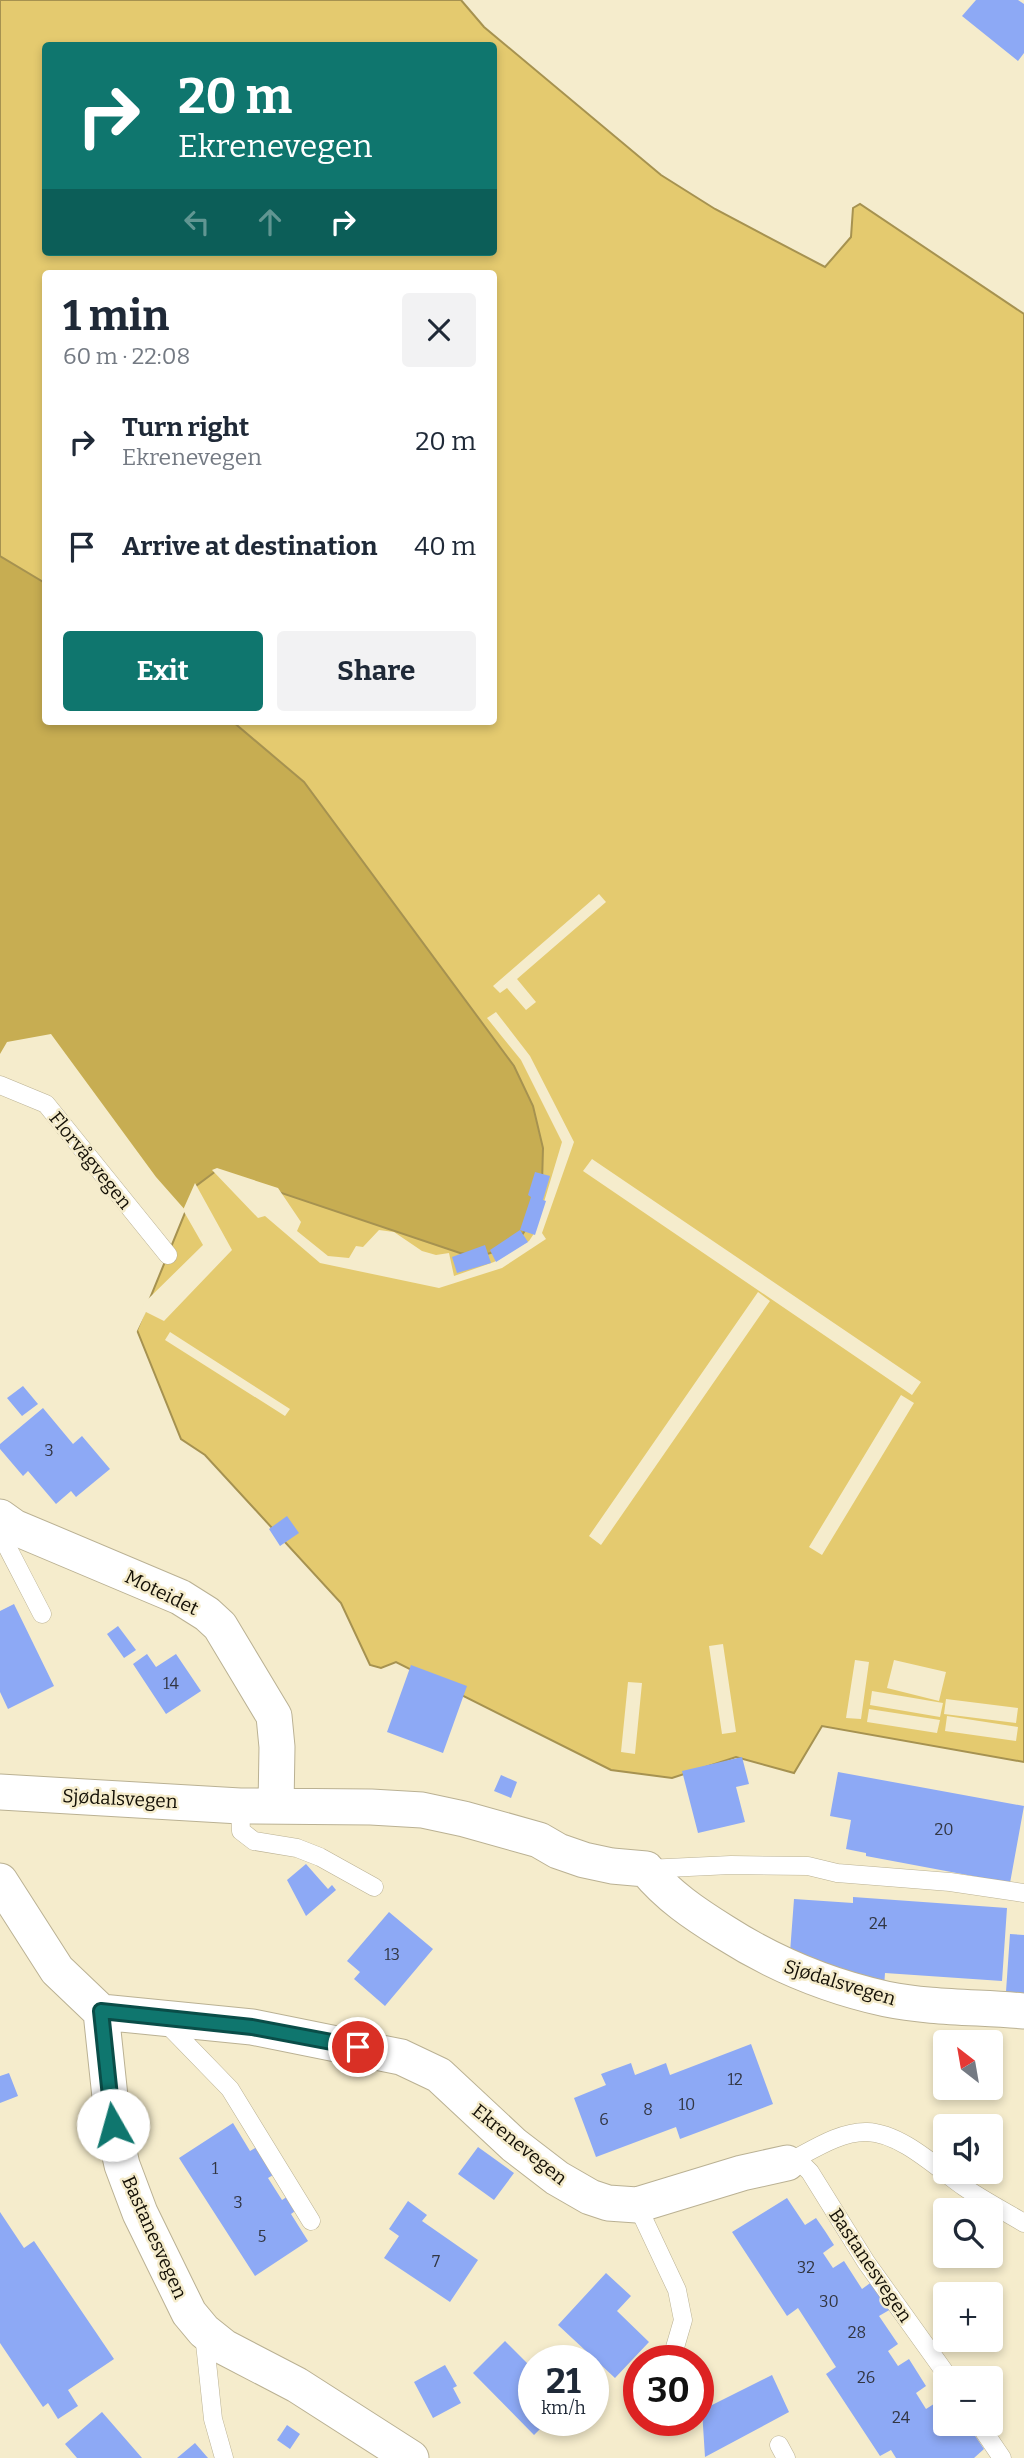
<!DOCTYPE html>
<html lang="en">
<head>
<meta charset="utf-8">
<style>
  body { margin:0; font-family:Bitter,serif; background:#f2f2f3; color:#1f2937; height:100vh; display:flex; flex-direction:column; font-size:26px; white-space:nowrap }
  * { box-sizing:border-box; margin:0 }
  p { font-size:23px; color:#747a83 }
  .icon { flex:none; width:38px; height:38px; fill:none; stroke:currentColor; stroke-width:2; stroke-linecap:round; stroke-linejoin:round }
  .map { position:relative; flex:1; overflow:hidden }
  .details { position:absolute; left:42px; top:270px; width:455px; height:455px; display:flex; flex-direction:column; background:#fff; border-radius:7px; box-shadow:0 4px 10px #0003 }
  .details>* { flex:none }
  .banner { position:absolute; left:42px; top:42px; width:455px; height:214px; border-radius:7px; box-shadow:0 4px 10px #0003; background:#0f766e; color:#fff; overflow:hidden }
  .needle { width:46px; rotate:329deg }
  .tools { position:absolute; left:933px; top:2030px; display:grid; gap:14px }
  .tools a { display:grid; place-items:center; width:70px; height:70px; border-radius:7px; background:#fff; box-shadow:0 4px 10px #0003; font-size:35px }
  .speed { position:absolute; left:518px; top:2345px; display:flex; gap:14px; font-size:35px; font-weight:700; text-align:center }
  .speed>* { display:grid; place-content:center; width:91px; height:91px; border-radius:50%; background:#fff; box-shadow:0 4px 10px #0003; line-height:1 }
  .speed small { font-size:18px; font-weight:400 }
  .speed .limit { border:10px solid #d22; background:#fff; color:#111 }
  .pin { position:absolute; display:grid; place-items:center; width:60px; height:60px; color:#fff; margin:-30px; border:4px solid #fff; border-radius:50%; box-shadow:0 2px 7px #0007 }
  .me { position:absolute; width:77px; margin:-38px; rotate:353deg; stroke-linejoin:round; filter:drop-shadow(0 0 5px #0008) }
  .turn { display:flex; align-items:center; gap:24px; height:147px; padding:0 21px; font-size:32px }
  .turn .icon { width:91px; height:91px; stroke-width:2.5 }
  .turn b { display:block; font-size:49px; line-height:60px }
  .lanes { display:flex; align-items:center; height:66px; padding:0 21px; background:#0003; justify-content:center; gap:35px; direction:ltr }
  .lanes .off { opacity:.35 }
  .round { display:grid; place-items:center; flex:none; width:74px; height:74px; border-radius:7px; background:#f2f2f3 }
  .headline { display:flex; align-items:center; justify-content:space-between; height:119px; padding:0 21px }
  h1 { font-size:42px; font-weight:700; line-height:52px }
  .cta { display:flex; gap:14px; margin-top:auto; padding:14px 21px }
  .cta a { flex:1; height:80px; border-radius:7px; background:#0f766e; color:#fff; font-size:28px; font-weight:700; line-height:80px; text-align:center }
  .cta a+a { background:#f2f2f3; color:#1f2937 }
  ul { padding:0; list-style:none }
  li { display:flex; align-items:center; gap:21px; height:105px; padding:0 21px }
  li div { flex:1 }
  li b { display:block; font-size:26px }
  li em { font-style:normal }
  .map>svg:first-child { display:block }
  .forest { fill:#c7ad52 }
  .water { fill:#e4ca6f; stroke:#a69250; stroke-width:2; fill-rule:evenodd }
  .pier { fill:#f5eccc }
  .building { fill:#8da9f5 }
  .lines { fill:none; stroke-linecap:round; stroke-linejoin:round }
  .service-casing { stroke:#bab193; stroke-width:19 }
  .minor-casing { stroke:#bab193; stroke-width:37 }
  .service { stroke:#fff; stroke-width:18 }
  .minor { stroke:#fff; stroke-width:35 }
  .route-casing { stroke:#0a4d48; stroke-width:18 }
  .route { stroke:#0f766e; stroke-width:12 }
  .labels { text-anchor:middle; stroke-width:5; stroke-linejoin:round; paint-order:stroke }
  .number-label { font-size:16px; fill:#323642 }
  .street-label { font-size:19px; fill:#141006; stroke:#f5eccc }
</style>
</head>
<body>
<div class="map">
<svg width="1024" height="2458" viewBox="0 0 1024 2458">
  <rect width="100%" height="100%" fill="#f5eccc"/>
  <path class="forest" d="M0,556L45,583L46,721H232L304,782L514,1066L533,1106L543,1148L542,1183L533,1218L515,1246L480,1256L186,1211L156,1177L51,1034L7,1042L0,1054Z"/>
  <path class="water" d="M0,0H461L484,27L661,175L715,209L825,267L851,237L853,208L860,204L1024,314V1762L822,1726L794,1773L736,1757L672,1778L611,1770L396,1662L381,1668L370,1665L341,1603L205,1455L181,1439L137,1330L196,1186L216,1171L460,1253L480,1256L515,1246L533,1218L542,1183L543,1148L533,1106L514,1066L304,782L232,721H494V273H46L45,583L0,556ZM46,46H494V252H46Z"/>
  <path class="pier" d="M599,894L606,902L517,979L536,1002L526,1010L507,988L500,993L493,986Z
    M496,1012L530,1056L574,1142L542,1233L546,1239L502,1268L439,1288L320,1263L265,1216L258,1218L212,1170L217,1168L278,1188L301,1222L297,1231L328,1256L349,1258L356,1246L363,1247L379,1230L394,1232L422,1251L436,1255L449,1253L454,1276L494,1262L529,1241L535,1232L562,1142L521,1060L487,1018Z
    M592,1159L921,1382L912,1395L583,1171Z
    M195,1183L232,1250L164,1321L146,1312L135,1335L133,1329L144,1303L203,1245L183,1210Z
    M758,1292L770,1301L601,1545L589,1536Z
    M170,1332L290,1409L285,1416L165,1340Z
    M901,1395L914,1403L822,1555L809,1547Z
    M723,1644L736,1732L722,1734L709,1646Z
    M855,1660L869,1662L861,1719L846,1718Z
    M894,1660L946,1672L939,1701L887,1688Z
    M628,1682L642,1683L635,1754L621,1752Z
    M872,1691L943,1703L940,1717L870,1705Z
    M946,1699L1018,1708L1016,1723L944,1714Z
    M869,1709L940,1720L937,1733L867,1722Z
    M947,1716L1018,1727L1016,1741L945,1731Z"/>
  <path class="building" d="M976,0H1018L1024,4V53L1018,61L962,16Z
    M535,1172L550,1176L543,1200L546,1201L535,1235L520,1230L528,1242L496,1262L490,1250L520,1230L531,1197L528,1195Z
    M485,1245L491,1263L457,1273L452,1257Z
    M23,1386L38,1404L22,1416L7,1398Z
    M43,1408L73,1444L82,1436L110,1469L76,1497L71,1491L56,1504L28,1471L23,1476L0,1449V1444Z
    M287,1516L299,1533L280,1546L269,1529Z
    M14,1604L54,1686L8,1709L0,1692V1611Z
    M118,1626L136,1650L124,1658L107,1634Z
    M147,1654L156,1667L176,1654L201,1691L166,1714L133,1664Z
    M411,1665L467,1686L443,1753L387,1732Z
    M742,1757L749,1784L736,1787L745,1822L698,1833L682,1771Z
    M838,1772L1024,1806L1010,1883L866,1856V1853L846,1849L851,1820L830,1816Z
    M501,1775L517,1782L511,1798L494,1791Z
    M306,1864L328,1889L332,1885L336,1890L306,1916L287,1880Z
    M853,1897L1007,1908L1002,1981L885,1973L884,1987L789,1966L794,1899L853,1903Z
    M389,1912L433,1949L385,2006L354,1979L360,1972L347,1961Z
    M1010,1934L1024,1935V2007L1005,2006Z
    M751,2044L773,2104L680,2139L676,2127L596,2157L574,2098L606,2085L601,2074L631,2063L635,2075L666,2063L670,2075Z
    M9,2073L18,2096L0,2103V2076Z
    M233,2123L250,2151L262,2144L280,2171L268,2178L282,2200L293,2193L302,2206L291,2214L308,2241L255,2276L179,2158Z
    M478,2147L514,2173L494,2200L458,2174Z
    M787,2198L805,2225L816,2218L825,2231L834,2245L823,2253L833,2268L844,2261L862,2289L873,2281L891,2309L879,2316L898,2344L888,2351L898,2366L909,2359L926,2386L916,2393L926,2409L937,2402L945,2414V2424H951L955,2430L967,2424L984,2449L974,2458H896L891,2450L880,2456L826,2374L836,2367L798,2308L787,2316L732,2232Z
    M408,2201L427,2215L422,2221L478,2260L450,2302L384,2258L399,2236L389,2229Z
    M0,2212L24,2248L34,2241L114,2359L68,2390L78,2406L58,2419L48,2403L43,2407L0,2343Z
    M606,2273L631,2296L617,2311L649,2342L615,2378L558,2325Z
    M505,2341L534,2370V2420H549L534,2435L473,2373Z
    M445,2365L457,2386L453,2388L461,2403L433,2418L414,2382Z
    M772,2375L789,2412L705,2457L702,2410Z
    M102,2412L142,2458H77L65,2444Z
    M287,2425L300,2434L290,2449L277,2440Z
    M195,2443L208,2458H177Z"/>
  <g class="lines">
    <g class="service-casing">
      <path id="service" d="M0,1085L46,1104L168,1255
        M0,1533L42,1614
        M240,1806L241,1831L254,1841L297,1848L320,1857L374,1887
        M646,1869L731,1865L808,1866L837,1873L950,1882L1024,1893
        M164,2021L230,2089L311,2221
        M787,2163L802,2164L810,2172L866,2262L949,2378
        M787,2163C811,2151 840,2131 867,2132C901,2133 937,2168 964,2187C983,2200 1004,2211 1024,2223
        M637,2205L677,2290L683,2320L671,2361
        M204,2334L213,2419L224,2458
        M979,2424L1002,2458
        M779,2445L786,2458"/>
    </g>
    <g class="minor-casing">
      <path id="minor" d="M0,1517L14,1527L180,1597L207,1614L220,1626L274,1716L277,1747L276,1806
        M0,1792L240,1806L371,1807L422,1810L464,1819L539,1840L558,1851L584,1860L612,1866L646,1869C668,1896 695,1914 724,1932C774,1964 827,1986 886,1999C930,2008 979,2007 1024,2011
        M0,1881L57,1970L101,2012L113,2125L122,2165L140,2213L189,2313L204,2331L224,2347L297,2385L411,2458
        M101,2012L252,2027L401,2057L439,2075L514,2145L557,2178L590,2197L608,2203L637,2205L742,2173L787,2163"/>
    </g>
    <use href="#service" class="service"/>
    <use href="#minor" class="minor"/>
  </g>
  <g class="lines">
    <g class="route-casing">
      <path id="route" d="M113,2125L101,2011L252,2027L358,2047"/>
    </g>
    <use href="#route" class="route"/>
  </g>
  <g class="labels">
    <g class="number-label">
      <text x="49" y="1456">3</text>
      <text x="171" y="1689">14</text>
      <text x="944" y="1835">20</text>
      <text x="878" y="1929">24</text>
      <text x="392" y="1960">13</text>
      <text x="735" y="2085">12</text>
      <text x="687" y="2110">10</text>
      <text x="648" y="2115">8</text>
      <text x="604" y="2125">6</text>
      <text x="215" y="2174">1</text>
      <text x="238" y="2208">3</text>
      <text x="262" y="2242">5</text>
      <text x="436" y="2267">7</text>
      <text x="806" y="2273">32</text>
      <text x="829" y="2307">30</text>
      <text x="857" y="2338">28</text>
      <text x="866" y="2383">26</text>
      <text x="901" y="2423">24</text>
    </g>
    <g class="street-label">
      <text transform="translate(91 1160) rotate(51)" y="7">Florvågvegen</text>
      <text transform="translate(162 1592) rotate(26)" y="7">Moteidet</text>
      <text transform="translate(120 1798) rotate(3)" y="7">Sjødalsvegen</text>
      <text transform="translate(840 1982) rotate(17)" y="7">Sjødalsvegen</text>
      <text transform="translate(520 2144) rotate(39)" y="7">Ekrenevegen</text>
      <text transform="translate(155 2237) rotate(66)" y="7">Bastanesvegen</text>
      <text transform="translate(871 2265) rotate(56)" y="7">Bastanesvegen</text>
    </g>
  </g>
</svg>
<div class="tools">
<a><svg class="needle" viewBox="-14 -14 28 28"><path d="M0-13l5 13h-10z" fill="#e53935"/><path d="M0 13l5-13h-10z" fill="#747a83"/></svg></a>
<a><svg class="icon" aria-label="sound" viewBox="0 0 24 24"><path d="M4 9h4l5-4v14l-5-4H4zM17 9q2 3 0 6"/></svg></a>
<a><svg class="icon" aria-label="search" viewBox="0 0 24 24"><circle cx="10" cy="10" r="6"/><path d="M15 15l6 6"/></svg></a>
<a>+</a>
<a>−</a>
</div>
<div class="speed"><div>21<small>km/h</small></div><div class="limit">30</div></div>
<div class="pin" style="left:358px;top:2047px;background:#d93025"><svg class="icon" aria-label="arrive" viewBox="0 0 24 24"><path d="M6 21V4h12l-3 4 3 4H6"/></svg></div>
<svg class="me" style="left:113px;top:2125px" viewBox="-20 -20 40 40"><circle r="19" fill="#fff"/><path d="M0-13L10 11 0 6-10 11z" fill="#0f766e"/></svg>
<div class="banner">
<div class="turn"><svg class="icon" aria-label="right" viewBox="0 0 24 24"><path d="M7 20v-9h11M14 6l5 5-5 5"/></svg><div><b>20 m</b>Ekrenevegen</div></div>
<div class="lanes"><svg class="icon off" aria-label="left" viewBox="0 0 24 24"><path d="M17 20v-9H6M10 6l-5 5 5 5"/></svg><svg class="icon off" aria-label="ahead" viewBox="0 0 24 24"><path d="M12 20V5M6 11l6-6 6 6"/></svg><svg class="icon" aria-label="right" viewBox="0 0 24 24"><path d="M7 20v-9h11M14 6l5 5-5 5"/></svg></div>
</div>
<section class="details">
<div class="headline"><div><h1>1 min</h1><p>60 m · 22:08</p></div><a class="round"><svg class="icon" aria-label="close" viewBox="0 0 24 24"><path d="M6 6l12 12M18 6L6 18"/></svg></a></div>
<ul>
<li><svg class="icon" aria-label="right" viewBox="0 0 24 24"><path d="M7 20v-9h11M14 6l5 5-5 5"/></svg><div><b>Turn right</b><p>Ekrenevegen</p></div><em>20 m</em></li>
<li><svg class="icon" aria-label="arrive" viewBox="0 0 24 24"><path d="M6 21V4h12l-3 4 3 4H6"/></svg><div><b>Arrive at destination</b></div><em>40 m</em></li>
</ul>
<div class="cta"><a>Exit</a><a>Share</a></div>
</section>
</div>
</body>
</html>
